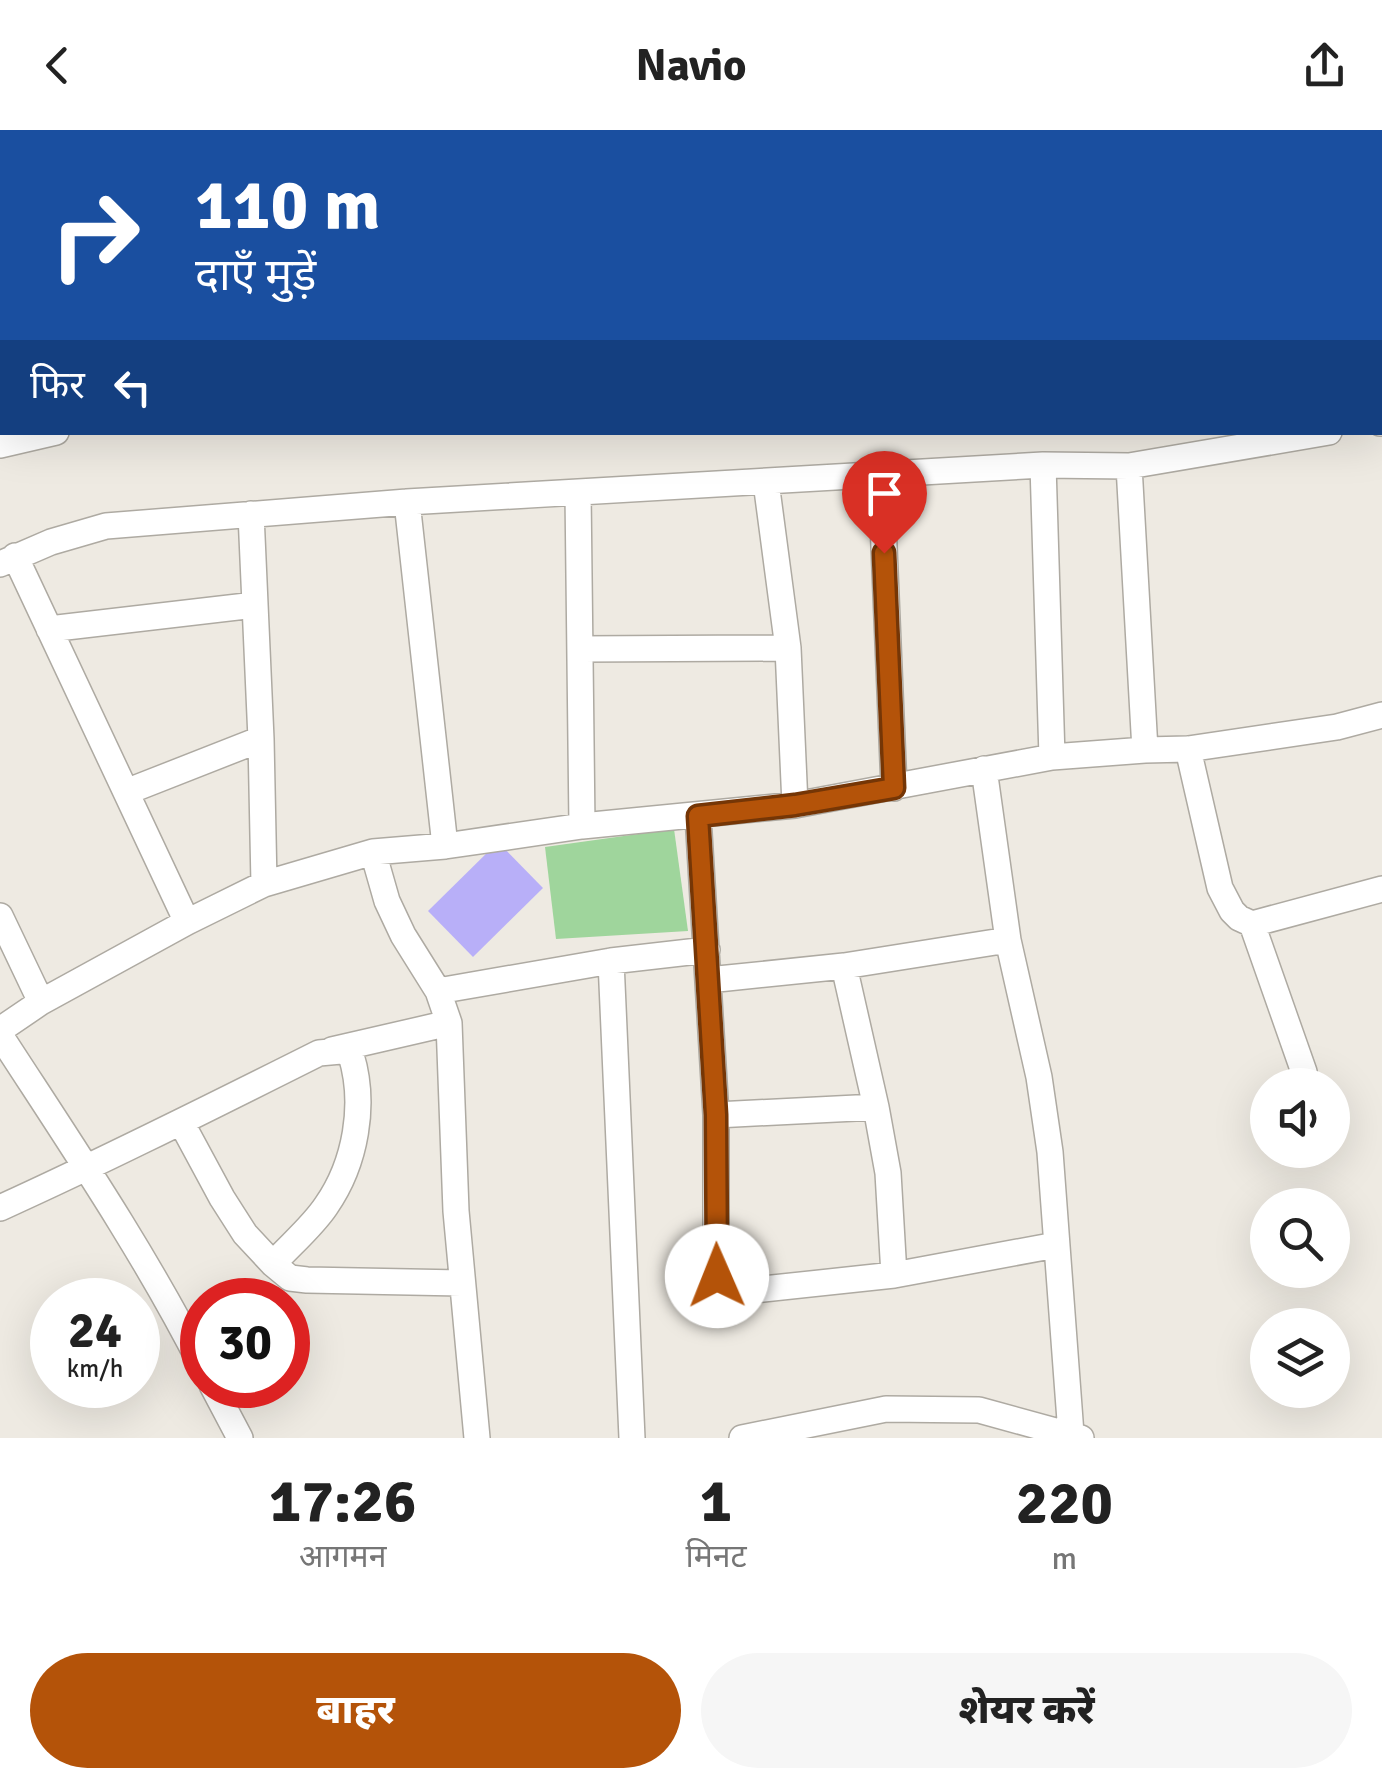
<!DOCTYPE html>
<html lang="hi">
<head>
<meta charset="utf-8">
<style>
  body { margin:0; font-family:Signika,"Noto Sans Devanagari",sans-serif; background:#f6f6f6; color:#222; height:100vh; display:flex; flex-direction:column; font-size:38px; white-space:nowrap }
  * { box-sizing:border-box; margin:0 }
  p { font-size:32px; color:#767676 }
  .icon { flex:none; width:55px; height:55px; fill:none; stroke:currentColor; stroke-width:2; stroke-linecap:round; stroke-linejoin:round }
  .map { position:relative; height:1308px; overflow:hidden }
  .details { display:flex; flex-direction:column; background:#fff; flex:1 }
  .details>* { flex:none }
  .banner { position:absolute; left:0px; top:0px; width:1382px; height:305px; box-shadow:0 10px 40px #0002; background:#1a4fa0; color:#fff; overflow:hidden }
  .tools { position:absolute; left:1250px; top:938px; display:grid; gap:20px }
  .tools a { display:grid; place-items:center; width:100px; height:100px; border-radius:50%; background:#fff; box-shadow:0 10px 40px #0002; font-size:50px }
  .speed { position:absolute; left:30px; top:1148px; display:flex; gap:20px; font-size:50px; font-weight:700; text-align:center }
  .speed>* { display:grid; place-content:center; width:130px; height:130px; border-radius:50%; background:#fff; box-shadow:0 10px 40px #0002; line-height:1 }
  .speed small { font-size:25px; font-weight:400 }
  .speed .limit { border:15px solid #d22; background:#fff; color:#111 }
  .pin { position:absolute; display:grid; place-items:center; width:85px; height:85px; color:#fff; margin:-102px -42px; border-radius:50% 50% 50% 0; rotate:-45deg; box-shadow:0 0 10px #0007 }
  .pin .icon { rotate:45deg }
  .me { position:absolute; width:110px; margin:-55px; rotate:359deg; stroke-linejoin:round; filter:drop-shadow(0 0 8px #0008) }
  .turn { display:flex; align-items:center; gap:35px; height:210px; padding:0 30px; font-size:45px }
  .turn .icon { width:130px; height:130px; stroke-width:2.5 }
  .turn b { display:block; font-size:70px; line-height:85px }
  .then { display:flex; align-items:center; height:95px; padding:0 30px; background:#0003; gap:20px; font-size:38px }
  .eta { display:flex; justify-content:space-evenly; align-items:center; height:170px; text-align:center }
  .eta b { font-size:60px; font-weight:800; line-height:70px }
  .action { display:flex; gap:20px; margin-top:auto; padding:20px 30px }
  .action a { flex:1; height:115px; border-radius:60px; background:#b45309; color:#fff; font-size:40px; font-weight:800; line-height:115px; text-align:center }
  .action a+a { background:#f6f6f6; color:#222 }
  header { display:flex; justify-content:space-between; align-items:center; height:130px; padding:0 30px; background:#fff; font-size:45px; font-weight:800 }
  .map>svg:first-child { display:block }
  .green { fill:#9fd59c }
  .building { fill:#b8aff8 }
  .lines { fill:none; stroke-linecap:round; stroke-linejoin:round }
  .minor-casing { stroke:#aeaaa2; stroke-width:28 }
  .minor { stroke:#fff; stroke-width:25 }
  .route-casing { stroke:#753606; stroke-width:25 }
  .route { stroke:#b45309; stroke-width:18 }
</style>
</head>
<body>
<header><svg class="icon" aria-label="back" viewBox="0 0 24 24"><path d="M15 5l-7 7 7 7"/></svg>Navio<svg class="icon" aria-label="share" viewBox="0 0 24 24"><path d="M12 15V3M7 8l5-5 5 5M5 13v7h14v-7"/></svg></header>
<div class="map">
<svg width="1382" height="1308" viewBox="0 0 1382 1308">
  <rect width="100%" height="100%" fill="#eeeae2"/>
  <path class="green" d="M674,699L688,801L556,809L545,717Z"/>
  <path class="building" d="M498,712L543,758L473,827L428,781Z"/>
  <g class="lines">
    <g class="minor-casing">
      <path id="minor" d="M11,0L12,2
        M526,0V2
        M927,0L928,2
        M1242,0L1243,2
        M1359,2L1364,0
        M1380,180L1382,179
        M1380,293H1382
        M0,315L56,302
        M1043,335L1052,627
        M1129,336L1145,620
        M881,344L894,658
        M766,352L788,518L795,675
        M578,362L582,696
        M407,372L445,716
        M251,384L261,609L264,754
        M15,426L187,792
        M0,434L51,412L106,396L407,372L1043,335L1129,336L1329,302
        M49,499L255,475
        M582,519L788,518
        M1188,619L1220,758L1232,781L1239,788L1252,794L1382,759
        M984,639L1008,810L1039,947L1050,1022L1071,1304
        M126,662L261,609
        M698,686L716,985V1132C717,1144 717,1152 726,1161H745L894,1145L1056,1115
        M373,722L387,771L403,805L438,861L449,893L456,1081L477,1308
        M0,786L41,872
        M1252,794L1304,942
        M611,831L632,1308
        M844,836L876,977L888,1043L894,1145
        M708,850L844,836L1008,810
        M438,861L611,831L707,820
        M0,900L41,872L187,792L264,754L373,722L445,716L582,696L795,675L1052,627L1145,620L1188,619L1337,597L1382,585
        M0,905C70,1013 143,1120 202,1236
        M332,920L449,893
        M716,985L876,977
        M0,1078C108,1029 213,976 319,923L341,921L351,925C366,974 356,1033 326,1076C312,1097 290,1115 273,1134L245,1104L222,1068L181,992
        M273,1134L290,1148L307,1150L461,1153
        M212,1255L240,1308
        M742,1308L886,1279L979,1280L1081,1308"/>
    </g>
    <use href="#minor" class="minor"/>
  </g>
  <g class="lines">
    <g class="route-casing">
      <path id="route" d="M717,1146L716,985L698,686L795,675L894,658L884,423"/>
    </g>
    <use href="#route" class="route"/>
  </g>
</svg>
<div class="tools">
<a><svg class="icon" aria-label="sound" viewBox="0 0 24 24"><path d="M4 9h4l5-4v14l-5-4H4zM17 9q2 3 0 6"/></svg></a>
<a><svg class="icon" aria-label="search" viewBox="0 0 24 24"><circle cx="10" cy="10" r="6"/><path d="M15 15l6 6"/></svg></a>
<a><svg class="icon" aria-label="layers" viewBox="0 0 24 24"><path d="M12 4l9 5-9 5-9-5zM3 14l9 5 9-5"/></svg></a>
</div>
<div class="speed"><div>24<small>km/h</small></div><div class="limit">30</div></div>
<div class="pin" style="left:884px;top:423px;background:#d93025"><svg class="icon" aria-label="arrive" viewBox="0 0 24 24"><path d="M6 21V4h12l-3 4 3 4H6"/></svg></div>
<svg class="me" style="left:717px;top:1146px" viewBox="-20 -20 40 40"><circle r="19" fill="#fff"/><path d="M0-13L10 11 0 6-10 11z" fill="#b45309"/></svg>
<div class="banner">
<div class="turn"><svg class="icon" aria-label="right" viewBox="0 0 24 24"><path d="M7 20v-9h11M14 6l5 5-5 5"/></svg><div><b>110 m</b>दाएँ मुड़ें</div></div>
<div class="then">फिर<svg class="icon" aria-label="left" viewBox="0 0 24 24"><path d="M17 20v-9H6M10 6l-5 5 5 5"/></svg></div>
</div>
</div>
<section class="details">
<div class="eta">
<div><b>17:26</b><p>आगमन</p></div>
<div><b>1</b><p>मिनट</p></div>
<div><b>220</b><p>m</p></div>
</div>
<div class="action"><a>बाहर</a><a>शेयर करें</a></div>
</section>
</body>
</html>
